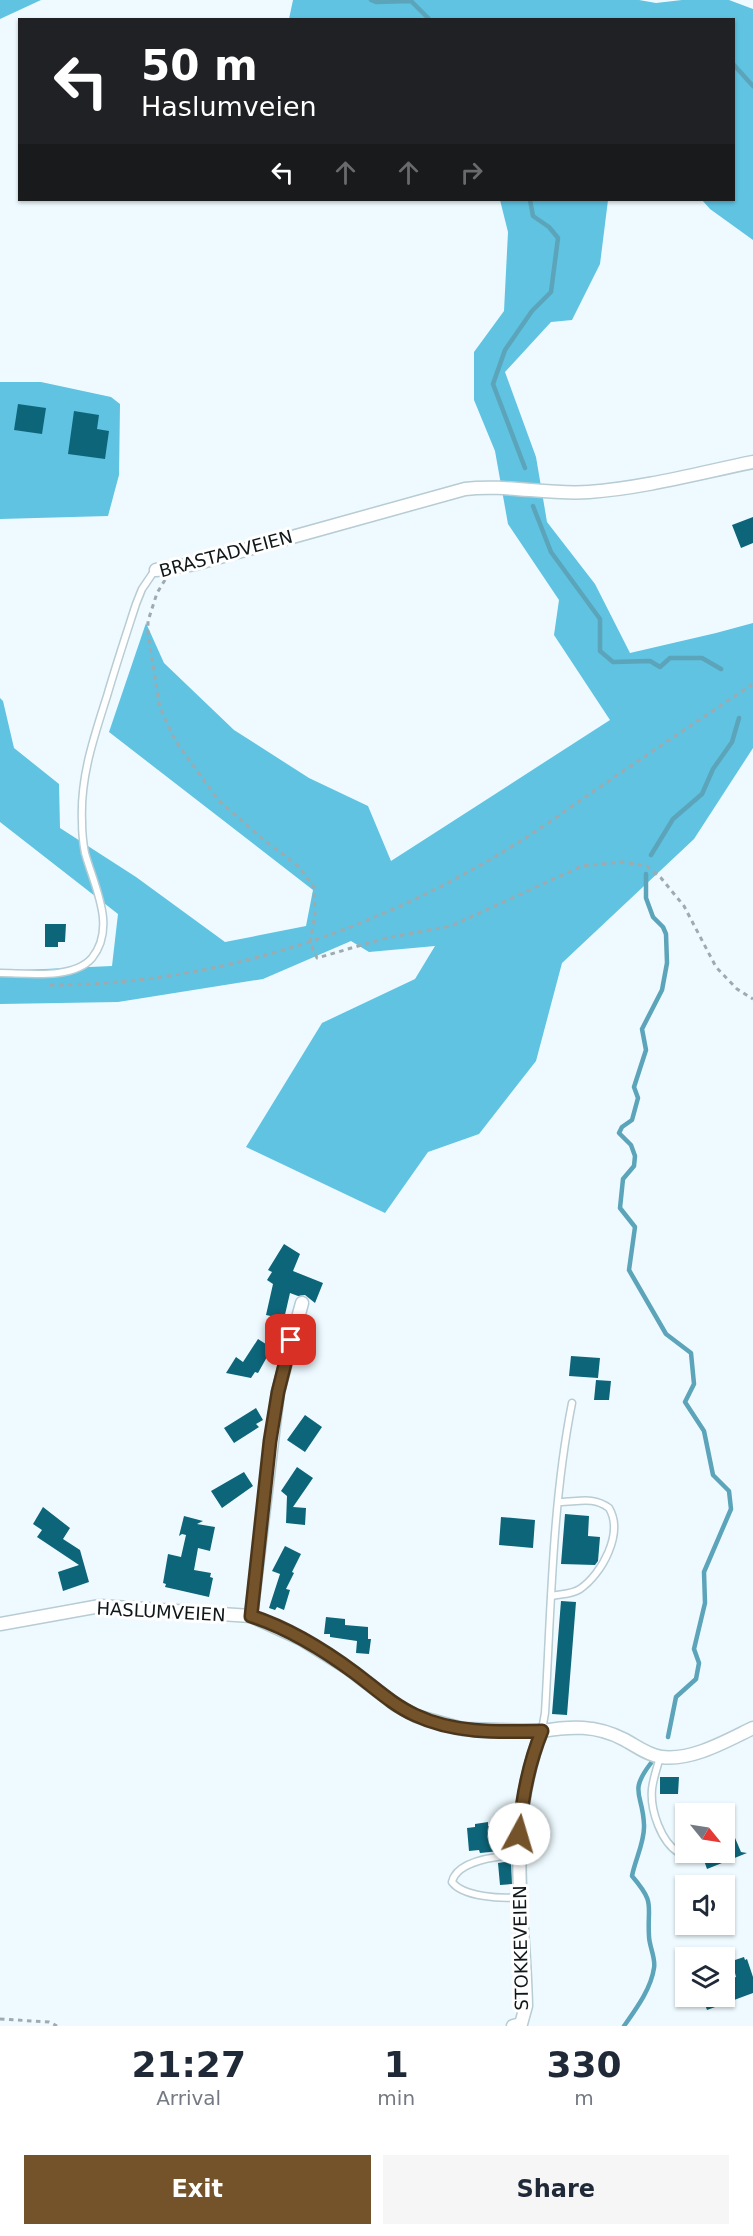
<!DOCTYPE html>
<html lang="en">
<head>
<meta charset="utf-8">
<style>
  body { margin:0; font-family:"DejaVu Sans",sans-serif; background:#f6f6f7; color:#1f2937; height:100vh; display:flex; flex-direction:column; font-size:22px; white-space:nowrap }
  * { box-sizing:border-box; margin:0 }
  p { font-size:20px; color:#747a83 }
  .icon { flex:none; width:33px; height:33px; fill:none; stroke:currentColor; stroke-width:2; stroke-linecap:round; stroke-linejoin:round }
  .map { position:relative; height:2026px; overflow:hidden }
  .side { display:flex; flex-direction:column; background:#fff; flex:1 }
  .side>* { flex:none }
  .banner { position:absolute; left:18px; top:18px; width:717px; height:183px; border-radius:0px; box-shadow:0 2px 4px #0004; background:#202124; color:#fff; overflow:hidden }
  .needle { width:39px; rotate:120deg }
  .buttons { position:absolute; left:675px; top:1803px; display:grid; gap:12px }
  .buttons a { display:grid; place-items:center; width:60px; height:60px; border-radius:0px; background:#fff; box-shadow:0 2px 4px #0004; font-size:30px }
  .pin { position:absolute; display:grid; place-items:center; width:51px; height:51px; color:#fff; margin:-26px; border-radius:12px; box-shadow:0 3px 9px #0006 }
  .me { position:absolute; width:66px; margin:-33px; rotate:6deg; stroke-linejoin:round; filter:drop-shadow(0 0 4px #0008) }
  .turn { display:flex; align-items:center; gap:21px; height:126px; padding:0 24px; font-size:27px }
  .turn .icon { width:78px; height:78px; stroke-width:2.5 }
  .turn b { display:block; font-size:42px; line-height:51px }
  .lanes { display:flex; align-items:center; height:57px; padding:0 24px; background:#0003; justify-content:center; gap:30px; direction:ltr }
  .lanes .off { opacity:.35 }
  .eta { display:flex; justify-content:space-evenly; align-items:center; height:102px; text-align:center }
  .eta b { font-size:36px; font-weight:700; line-height:42px }
  .button { display:flex; gap:12px; margin-top:auto; padding:12px 24px }
  .button a { flex:1; height:69px; border-radius:0px; background:#74532a; color:#fff; font-size:24px; font-weight:700; line-height:69px; text-align:center }
  .button a+a { background:#f6f6f7; color:#1f2937 }
  .map>svg:first-child { display:block }
  .forest { fill:#5fc3e1 }
  .lines { fill:none; stroke-linecap:round; stroke-linejoin:round }
  .stream { stroke:#5ca4b9; stroke-width:4.5 }
  .building { fill:#0d657a }
  .lane-casing { stroke:#b7ccd3; stroke-width:9 }
  .street-casing { stroke:#b7ccd3; stroke-width:15 }
  .path { stroke:#9faaae; stroke-width:3; stroke-dasharray:4.5 4.5; stroke-linecap:butt }
  .lane { stroke:#fff; stroke-width:6 }
  .street { stroke:#fff; stroke-width:12 }
  .route-casing { stroke:#4b361b; stroke-width:15 }
  .route { stroke:#74532a; stroke-width:10 }
  .labels { text-anchor:middle; stroke-width:6; stroke-linejoin:round; paint-order:stroke }
  .street-label { font-size:18px; fill:#0f1719; stroke:#fff }
</style>
</head>
<body>
<div class="map">
<svg width="753" height="2026" viewBox="0 0 753 2026">
  <rect width="100%" height="100%" fill="#eefaff"/>
  <path class="forest" d="M0,0H41L0,19Z
    M293,0H639L656,3L682,0H729L753,9V240L710,209L702,200H734V20L289,19Z
    M500,200H608L600,264L572,320L551,322L505,372L536,457L547,522L595,584L630,653L716,633L753,623V748L694,839L562,963L536,1061L479,1134L428,1152L385,1213L246,1147L322,1023L415,979L435,946L369,952L351,941L263,979L118,1002L0,1004V971L112,966L118,914L0,822V698L3,701L14,748L59,784L60,828L136,877L225,942L306,926L313,890L109,732L146,623L164,663L234,730L309,778L368,806L391,861L610,720L554,635L559,600L508,524L495,451L474,400V352L504,311L508,232Z
    M0,382H41L111,397L120,404L119,475L108,516L0,519Z"/>
  <g class="lines">
    <path class="stream" d="M371,0L376,2L411,1L430,20
      M734,65L753,86
      M525,468L493,384L505,350L532,311L551,292L558,238L549,227L533,216L530,200
      M533,506L551,552L600,619V651L613,662L650,661L660,667L670,658H702L721,669
      M651,855L673,819L702,794L713,769L732,742L739,718
      M646,874V898L653,917L663,927L666,934L667,963L662,990L642,1029L646,1050L634,1087L638,1098L632,1120L622,1127L619,1133L631,1145L635,1156L634,1166L623,1179L620,1208L635,1227L629,1270L666,1334L691,1353L694,1384L685,1402L704,1431L713,1475L729,1491L731,1509L704,1572L705,1603L694,1649L699,1663L696,1679L676,1697L668,1737
      M624,2026C636,2009 651,1989 654,1968C656,1958 649,1946 649,1936C647,1904 656,1904 632,1876C635,1860 645,1841 644,1825C643,1793 628,1793 651,1763"/>
  </g>
  <path class="building" d="M18,404L46,408L42,434L14,430Z
    M74,411L99,415L97,429L109,431L105,459L68,454Z
    M753,517V543L741,548L732,525Z
    M45,924H66L65,942H58V947H45Z
    M284,1244L300,1254L293,1271L323,1283L315,1303L305,1295L298,1296L290,1293L284,1319L266,1315L273,1284L267,1280L272,1272L268,1270Z
    M258,1339L272,1348L258,1373L255,1372L251,1378L226,1373L236,1357L243,1362Z
    M571,1356L600,1358L598,1378L569,1376Z
    M596,1380L611,1381L609,1400H594Z
    M256,1408L263,1420L256,1424L259,1427L234,1443L224,1428Z
    M305,1415L322,1427L305,1452L287,1440Z
    M297,1467L313,1478L293,1507L306,1508L305,1525L286,1523L287,1496L281,1491Z
    M244,1472L253,1486L222,1508L211,1491Z
    M43,1507L70,1528L63,1539L80,1550L89,1582L63,1591L58,1572L79,1565L37,1537L42,1530L33,1524Z
    M565,1514L589,1516L588,1536L600,1537L598,1561L595,1565L561,1564Z
    M184,1516L203,1521L197,1524L215,1527L210,1551L198,1548L194,1570L211,1573L210,1577L213,1578L209,1597L165,1587L166,1584L163,1583L168,1554L181,1557L186,1535L182,1534L179,1536Z
    M501,1517L535,1520L533,1548L499,1545Z
    M285,1546L301,1554L292,1572L294,1573L286,1589L290,1590L284,1610L277,1607L275,1610L269,1608L280,1574L272,1571Z
    M561,1601L576,1602L567,1715L552,1714Z
    M326,1617L345,1619V1625L368,1627V1639H371L369,1654L356,1653L357,1641L330,1637V1634H324Z
    M660,1777H679L678,1794H660Z
    M724,1812L741,1852L747,1853L707,1869L701,1852H724Z
    M488,1822V1826L498,1825L500,1851L480,1853L479,1850L469,1851L467,1828L475,1827V1824Z
    M511,1861L512,1884L500,1885L498,1863Z
    M744,1957L745,1960L747,1959L753,1977V1993L707,2010L702,1996H724V1981L736,1977L732,1961Z"/>
  <g class="lines">
    <g class="lane-casing">
      <path id="lane" d="M0,973C26,973 73,980 92,958C117,927 94,886 85,853C83,843 82,831 82,821C80,777 94,737 107,696C116,665 126,635 136,604L142,589L155,570
        M552,1596C561,1594 573,1594 580,1589C602,1574 624,1533 609,1508C593,1496 578,1502 559,1502
        M542,1730L545,1713C551,1610 552,1504 572,1403
        M660,1757C657,1768 653,1779 652,1789C650,1810 661,1842 679,1853L686,1850
        M518,1855C499,1856 457,1860 452,1882C463,1897 502,1899 520,1897"/>
    </g>
    <g class="street-casing">
      <path id="street" d="M156,570L195,564L465,489C506,484 547,495 589,492C644,488 699,473 753,462
        M251,1616L278,1392L302,1303
        M0,1624L100,1606L251,1616L301,1639L349,1669L396,1705L416,1716L463,1729L542,1731
        M513,2026L521,2024L526,2006C524,1910 505,1824 542,1731C571,1726 596,1725 623,1739C635,1745 647,1755 661,1757C692,1761 726,1741 753,1728"/>
    </g>
    <path class="path" d="M165,580L157,593L148,621V635L160,708L175,740L219,801L264,840L298,866L314,887L315,915L310,942L317,958L386,938L451,926L582,866L622,862L647,866L661,878L684,906L716,967L737,989L753,999
      M50,985C210,985 364,935 501,853C532,835 562,813 591,793C645,756 699,720 753,684
      M0,2019L49,2022L57,2026"/>
    <use href="#lane" class="lane"/>
    <use href="#street" class="street"/>
  </g>
  <g class="lines">
    <g class="route-casing">
      <path id="route" d="M291,1340L278,1392L270,1441L251,1616C288,1628 324,1650 355,1673C375,1688 393,1705 415,1715C455,1734 499,1732 542,1731C528,1765 522,1798 519,1834"/>
    </g>
    <use href="#route" class="route"/>
  </g>
  <g class="labels">
    <g class="street-label">
      <text transform="translate(226 554) rotate(-15)" y="6">BRASTADVEIEN</text>
      <text transform="translate(161 1612) rotate(3)" y="6">HASLUMVEIEN</text>
      <text transform="translate(521 1948) rotate(-91)" y="6">STOKKEVEIEN</text>
    </g>
  </g>
</svg>
<div class="buttons">
<a><svg class="needle" viewBox="-14 -14 28 28"><path d="M0-13l5 13h-10z" fill="#e53935"/><path d="M0 13l5-13h-10z" fill="#747a83"/></svg></a>
<a><svg class="icon" aria-label="sound" viewBox="0 0 24 24"><path d="M4 9h4l5-4v14l-5-4H4zM17 9q2 3 0 6"/></svg></a>
<a><svg class="icon" aria-label="layers" viewBox="0 0 24 24"><path d="M12 4l9 5-9 5-9-5zM3 14l9 5 9-5"/></svg></a>
</div>
<div class="pin" style="left:291px;top:1340px;background:#d93025"><svg class="icon" aria-label="arrive" viewBox="0 0 24 24"><path d="M6 21V4h12l-3 4 3 4H6"/></svg></div>
<svg class="me" style="left:519px;top:1834px" viewBox="-20 -20 40 40"><circle r="19" fill="#fff"/><path d="M0-13L10 11 0 6-10 11z" fill="#74532a"/></svg>
<div class="banner">
<div class="turn"><svg class="icon" aria-label="left" viewBox="0 0 24 24"><path d="M17 20v-9H6M10 6l-5 5 5 5"/></svg><div><b>50 m</b>Haslumveien</div></div>
<div class="lanes"><svg class="icon" aria-label="left" viewBox="0 0 24 24"><path d="M17 20v-9H6M10 6l-5 5 5 5"/></svg><svg class="icon off" aria-label="ahead" viewBox="0 0 24 24"><path d="M12 20V5M6 11l6-6 6 6"/></svg><svg class="icon off" aria-label="ahead" viewBox="0 0 24 24"><path d="M12 20V5M6 11l6-6 6 6"/></svg><svg class="icon off" aria-label="right" viewBox="0 0 24 24"><path d="M7 20v-9h11M14 6l5 5-5 5"/></svg></div>
</div>
</div>
<section class="side">
<div class="eta">
<div><b>21:27</b><p>Arrival</p></div>
<div><b>1</b><p>min</p></div>
<div><b>330</b><p>m</p></div>
</div>
<div class="button"><a>Exit</a><a>Share</a></div>
</section>
</body>
</html>
